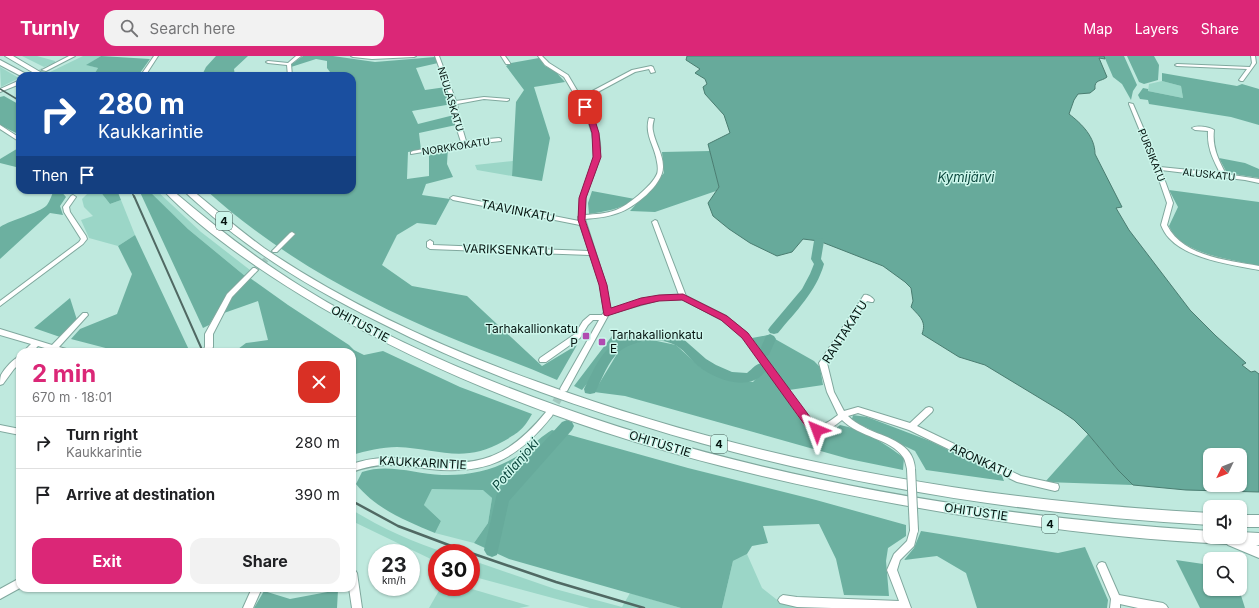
<!DOCTYPE html>
<html lang="en">
<head>
<meta charset="utf-8">
<style>
  body { margin:0; font-family:Inter,sans-serif; background:#f2f2f2; color:#202124; height:100vh; display:flex; flex-direction:column; font-size:15px; white-space:nowrap }
  * { box-sizing:border-box; margin:0 }
  p { font-size:13px; color:#757577 }
  .icon { flex:none; width:22px; height:22px; fill:none; stroke:currentColor; stroke-width:2; stroke-linecap:round; stroke-linejoin:round }
  .map { position:relative; flex:1; overflow:hidden }
  .drawer { position:absolute; left:16px; top:292px; width:340px; height:244px; display:flex; flex-direction:column; background:#fff; border-radius:12px; box-shadow:0 1px 3px #0004 }
  .drawer>* { flex:none }
  .top-card { position:absolute; left:16px; top:16px; width:340px; height:122px; border-radius:12px; box-shadow:0 1px 3px #0004; background:#1a4fa0; color:#fff; overflow:hidden }
  .needle { width:26px; rotate:227deg }
  .tools { position:absolute; left:1203px; top:392px; display:grid; gap:8px }
  .tools a { display:grid; place-items:center; width:44px; height:44px; border-radius:8px; background:#fff; box-shadow:0 1px 3px #0004; font-size:20px }
  .speed { position:absolute; left:368px; top:488px; display:flex; gap:8px; font-size:20px; font-weight:700; text-align:center }
  .speed>* { display:grid; place-content:center; width:52px; height:52px; border-radius:50%; background:#fff; box-shadow:0 1px 3px #0004; line-height:1 }
  .speed small { font-size:10px; font-weight:400 }
  .speed .limit { border:6px solid #d22; background:#fff; color:#111 }
  .pin { position:absolute; display:grid; place-items:center; width:34px; height:34px; color:#fff; margin:-17px; border-radius:8px; box-shadow:0 2px 6px #0006 }
  .me { position:absolute; width:44px; margin:-22px; rotate:316deg; stroke-linejoin:round; filter:drop-shadow(0 0 3px #0008) }
  .turn { display:flex; align-items:center; gap:14px; height:84px; padding:0 16px; font-size:18px }
  .turn .icon { width:52px; height:52px; stroke-width:2.5 }
  .turn b { display:block; font-size:28px; line-height:34px }
  .then { display:flex; align-items:center; height:38px; padding:0 16px; background:#0003; gap:8px; font-size:15px }
  .round { display:grid; place-items:center; flex:none; width:42px; height:42px; border-radius:12px; background:#f2f2f2 }
  .overview { display:flex; align-items:center; justify-content:space-between; height:68px; padding:0 16px }
  h1 { font-size:24px; font-weight:700; line-height:30px; color:#db2777 }
  .action { display:flex; gap:8px; margin-top:auto; padding:8px 16px }
  .action a { flex:1; height:46px; border-radius:12px; background:#db2777; color:#fff; font-size:16px; font-weight:700; line-height:46px; text-align:center }
  .action a+a { background:#f2f2f2; color:#202124 }
  ul { padding:0; list-style:none }
  li { display:flex; align-items:center; gap:12px; height:52px; padding:0 16px; border-top:1px solid #e0e0e0 }
  li div { flex:1 }
  li b { display:block; font-size:15px }
  li em { font-style:normal }
  header { display:flex; align-items:center; gap:24px; box-sizing:border-box; height:56px; padding:0 20px; background:#db2777; color:#fff }
  header strong { font-size:19px }
  nav { display:flex; gap:22px; margin-inline-start:auto; font-size:14px }
  .search { width:280px; height:36px; background:#f2f2f2; display:flex; align-items:center; gap:10px; box-sizing:border-box; padding:0 14px; border-radius:12px; color:#757577; font-size:15px }
  .map>svg:first-child { display:block }
  .green { fill:#9bd6c7 }
  .forest { fill:#6cb0a0 }
  .water { fill:#67aa9b; stroke:#4a7d71; fill-rule:evenodd }
  .lines { fill:none; stroke-linecap:round; stroke-linejoin:round }
  .river { fill:#67aa9b; fill-rule:evenodd }
  .minor-tunnel-far2 { stroke:#a3c9bf; stroke-width:5; stroke-dasharray:5 2.5; stroke-linecap:butt }
  .minor-tunnel-far1 { stroke:#a3c9bf; stroke-width:6; stroke-dasharray:6 3.5; stroke-linecap:butt }
  .minor-tunnel { stroke:#a3c9bf; stroke-width:8; stroke-dasharray:8 4; stroke-linecap:butt }
  .minor-casing { stroke:#80a89e; stroke-width:2 }
  .highway-casing { stroke:#80a89e; stroke-width:2 }
  .minor { fill:#fff; fill-rule:evenodd }
  .highway { fill:#fff; fill-rule:evenodd }
  .rail-far2 { stroke:#506963; stroke-width:1.5 }
  .rail-far1 { stroke:#506963; stroke-width:2 }
  .rail { stroke:#506963; stroke-width:2.5 }
  .minor-bridge-casing { stroke:#80a89e; stroke-width:10; stroke-linecap:butt }
  .minor-bridge { stroke:#fff; stroke-width:8 }
  .route { fill:#db2777; stroke:#8e194d }
  .poi-dot { fill:#b14cb1; stroke:#ccf6eb; stroke-width:1.5 }
  .labels { text-anchor:middle; stroke-width:3; stroke-linejoin:round; paint-order:stroke }
  .far-street-label { font-size:10px; fill:#051410; stroke:#ccf6eb }
  .shield { fill:#ccf6eb; stroke:#415852; stroke-width:1 }
  .shield-label { font-size:11px; font-weight:bold; fill:#051410 }
  .street-label { font-size:12px; fill:#051410; stroke:#ccf6eb }
  .poi-label { font-size:12px; fill:#051410; stroke:#ccf6eb; text-anchor:end }
  .water-label { font-size:13px; font-style:italic; fill:#0c483e; stroke:#ccf6eb }
</style>
</head>
<body>
<header>
<strong>Turnly</strong>
<div class="search"><svg class="icon" aria-label="search" viewBox="0 0 24 24"><circle cx="10" cy="10" r="6"/><path d="M15 15l6 6"/></svg>Search here</div>
<nav><a>Map</a><a>Layers</a><a>Share</a></nav>
</header>
<div class="map">
<svg width="1259" height="552" viewBox="0 0 1259 552">
  <rect width="100%" height="100%" fill="#bfe9de"/>
  <path class="green" d="M22,0H37L55,5V7L44,11Z
    M83,0H101L87,9L98,12L93,20H57L50,16Z
    M0,11L19,22L1,31Z
    M1162,25L1181,30L1183,42L1148,35L1149,28Z
    M513,105L512,120L477,114L475,109Z
    M91,134H99L110,148L121,144L135,179L118,190L89,182L81,164L93,160L84,151L82,143Z
    M147,134H156L201,176L250,214L245,220L188,173Z
    M432,433H483L492,442L488,467L474,487L435,477L441,465L424,449Z
    M352,454C382,472 414,487 447,497H437V506L352,465Z
    M747,498L762,532L781,547L799,552H722L733,505Z
    M471,504L555,533L622,551L630,537L681,552H590L471,520Z
    M441,531H465L530,550L519,552H429Z"/>
  <path class="forest" d="M101,0L150,3L140,17L112,20H93L98,12L86,9Z
    M216,0H248L234,13L235,20H204L203,17L206,11Z
    M303,0H333L375,6L435,1L438,7L416,12L425,34L446,31L452,48L412,55L418,68L454,59L456,69L419,77L421,94L408,96L407,123L429,120V95L448,91L447,108L453,121L426,128L422,139L450,143L436,169L417,167L397,179L382,209L412,230L467,240L542,310L577,289L557,324C521,308 485,296 449,281C362,245 276,198 206,134H352V20H327L330,16L327,12V5L316,3L291,11L292,8Z
    M1104,0H1124L1137,29L1133,35L1131,44L1122,28L1113,21Z
    M1127,0H1154L1159,9L1158,24L1144,28L1139,26Z
    M539,2L545,10L555,15L565,26L534,31L550,82L542,125L512,120L516,46L524,34L506,10L511,7Z
    M1162,17L1237,30L1242,28L1259,33V69L1231,61L1149,48L1148,44L1140,43L1138,39L1143,32L1148,33V35L1183,42L1181,30L1162,25Z
    M4,40L20,49V79L0,69V41Z
    M20,91V112L0,107V103Z
    M710,95L719,131L716,135L655,156L630,155L664,117L662,96Z
    M1219,102L1245,107L1259,113V122L1227,117Z
    M54,134H60L66,141L60,150L63,159L50,157L0,203V171C12,163 38,158 47,149C50,145 52,138 54,134Z
    M99,134H117L121,144L110,148Z
    M139,134H148L188,173L245,220L225,242L209,269L203,272Z
    M1169,134L1259,146V210C1232,203 1181,199 1169,170L1178,151Z
    M592,135L635,143C620,154 606,155 589,158L588,147Z
    M135,179L190,296H121L71,283L80,273L117,258L132,218L118,190Z
    M250,222L288,249L349,289L354,294L364,299L383,295L460,331L532,358C523,374 519,376 504,385C464,408 439,393 397,391C382,391 366,395 352,399V296H234L246,287L268,284L258,245L224,257L232,239Z
    M70,242L77,264L60,281L34,272Z
    M629,278L608,294L593,320L582,334L574,330L612,280Z
    M768,279L814,305L820,311L823,329L789,334L752,282Z
    M652,284L676,289L700,311L722,321L753,326L765,312L810,378L824,383L840,369C862,373 886,388 904,402L903,414L849,403L625,340L594,336L620,293L632,287Z
    M853,359L867,361L930,385L1002,420L1004,425L926,414L915,395L857,367L852,363Z
    M552,374L688,412L816,444L906,469V480L888,492L886,505L889,540L844,539L836,503L819,468L763,470L768,487L752,490L747,498L733,505L722,552H681L509,503L474,487L488,467L492,442L483,434L432,433L424,449L441,465L435,477C406,465 376,453 356,428L362,416C388,407 416,418 442,419C472,420 501,413 526,394C535,387 542,380 552,374Z
    M1088,378L1118,414L1133,429L1045,426Z
    M921,475L1058,497L1085,491L1108,544L1107,552H977L966,517L937,500L904,504L914,492Z
    M1176,504L1210,509V533H1239L1245,552H1200Z
    M338,534L337,552H254L264,535L290,543Z"/>
  <path class="water" d="M687,0H1104L1105,3L1099,2L1107,21C1101,26 1094,23 1095,33L1090,37L1078,38L1074,44L1069,58C1082,68 1095,81 1095,98L1122,151L1116,152L1129,174L1190,254L1216,280L1246,307L1242,309L1251,316L1255,315L1259,318V436L1186,434L1133,429L1118,414L1088,378L1074,364L1061,355L985,309L959,301L922,278C927,265 919,260 911,251L913,245L911,232L905,226L883,210L819,185L803,183L792,196L777,200L750,187L729,173L713,160L708,147L719,131L708,88L730,77L724,59L705,38L703,31L707,28L705,23L695,17L700,13L686,4ZM1210,399H1240V429H1210Z"/>
  <g class="lines">
    <path class="river" d="M819,182L823,183L824,185L821,203L824,208C816,236 796,255 778,277L774,278L770,277L768,274L770,271L802,233L810,218L814,208L811,203L814,185L815,183Z
      M645,276H662L681,281L706,303L716,309L732,316L747,317C754,312 757,305 766,308L768,311C754,338 717,325 698,310C690,303 683,292 673,288C658,281 633,285 620,295C608,305 602,323 595,337L590,338L585,337L584,333C600,301 606,283 645,276Z
      M770,278L774,280L776,283L769,299L765,301L761,299L759,296L766,280Z
      M567,364L572,366L574,370L572,374L509,445L497,499L492,501L487,499L484,494L497,437L562,366Z"/>
    <path class="minor-tunnel-far2" d="M32,20L44,14"/>
    <path class="minor-tunnel-far1" d="M255,214L275,195"/>
    <path class="minor-tunnel" d="M550,357L563,334"/>
    <g class="minor-casing">
      <path id="minor" d="M69,0H75L46,15L42,14Z
        M154,0H158L147,17H143V16Z
        M296,0H301L291,8L292,20H288L287,9L268,7L266,6L268,5L288,7Z
        M351,0H416L414,1L372,3L353,1Z
        M435,0H439L456,45L484,41L509,43V44L507,45L484,43L457,48L459,61L466,85L499,82L501,83V85L464,89L411,98V96L413,95L461,86L453,61L452,47Z
        M501,0H505L510,7V8H506Z
        M538,0H542L549,7L568,19L581,41L632,14L651,10L653,11L655,16L651,17L649,13L635,16L583,44C592,59 604,84 599,102C596,115 590,127 586,140C585,146 585,153 585,159C595,158 606,158 616,154C627,150 652,130 657,118C658,115 658,110 657,106C655,90 644,79 649,62L654,63C653,67 652,71 653,75C655,87 663,98 663,110C664,128 634,152 618,157C608,161 596,162 585,163L606,229L610,253L659,240L679,239L652,166L655,164L657,165L686,240L726,260L747,277L814,369C824,371 831,364 838,359L827,336L819,307L864,239C867,238 872,241 874,244L873,246H871L867,245L827,307L834,336L844,355L858,351L910,367L926,352L929,351L932,352L933,354L932,356L917,370L1021,420L1058,428L1059,431L1058,434L1055,435L1017,426L909,374L858,357L848,360C853,365 858,368 864,371C880,380 906,384 913,403C914,407 916,411 914,416L911,417L908,416C906,411 906,405 903,401C891,383 859,381 842,364C832,372 823,379 809,374L743,281L722,264L682,243L659,244L609,258L567,335L564,336L561,335L560,333L561,331L599,264H593L588,269L580,282L546,306H540L539,304L540,302L575,278L583,265L590,259H602L604,256L600,229L590,199L430,193L427,191V186L430,184L433,186V189L589,195L580,169L453,144L450,142L453,140L579,165L578,161L579,160L580,142L594,101V90L592,77L586,58L564,21L545,9Z
        M1251,0H1255L1256,7L1243,25H1241L1239,24L1247,13L1177,10L1175,9L1177,8L1250,11L1252,7Z
        M18,25H20V28L0,36V33Z
        M1129,47L1133,48L1160,111L1220,117C1213,103 1207,92 1208,75L1195,74L1192,72C1197,69 1209,71 1214,74C1212,91 1218,103 1226,118L1259,123V127L1245,124L1161,114L1173,147L1167,169C1183,201 1228,204 1259,210V214C1232,209 1188,203 1169,182C1166,179 1163,174 1161,169L1167,147L1155,112L1129,48Z
        M0,69L20,82V86L0,73Z
        M73,139L76,141L69,151L70,156L86,180L87,183L83,188L0,250V245L79,186L81,183L64,156L63,151L71,140Z
        M292,176L295,178L277,196H273L272,195L290,177Z
        M253,212H255L258,214L232,241L213,278V291L210,296H202L205,291V278L227,238Z
        M83,257H87L88,259L59,291L70,294L71,296H58L38,290L32,296H23L31,288L0,279V273L52,289Z
        M20,300V307L14,313L3,328L0,329C0,326 0,322 1,319C5,312 13,303 20,300Z
        M549,355L552,356L553,358L552,360C517,404 486,419 430,413C400,409 382,405 352,416V408C379,399 396,402 424,405C481,412 510,400 546,356Z
        M0,369L20,373V379L0,375Z
        M914,470L917,471L918,474L914,490L900,504L897,514L911,552H832L797,551L780,547L778,544L780,541L783,539L797,541L899,545L887,514L894,498L907,485L911,471Z
        M1102,506L1105,507L1119,539L1163,547L1166,549L1168,552H1138L1120,548V552H1110L1111,543L1097,510L1099,507Z
        M352,513L355,514L357,517L362,552H352L349,532H352Z
        M20,522V532L0,543V533Z
        M252,532H262L253,552H243Z"/>
    </g>
    <g class="highway-casing">
      <path id="highway" d="M5,0H13L47,20H39Z
        M0,4L28,19L29,20H21L0,9Z
        M163,134H172C213,169 255,202 302,231C374,276 453,311 533,341C749,422 980,460 1210,475V481H1240V476L1259,477V489H1256L1259,490V502L1228,489L1227,488C1116,483 1006,468 897,448C697,412 496,354 319,250C267,219 205,178 163,134Z
        M183,134H192C216,154 239,174 264,192C348,249 443,292 538,326C753,405 981,445 1210,457V469C1017,458 825,427 640,369C551,342 463,309 379,266C320,237 262,203 212,160C202,151 192,143 183,134Z
        M1240,459H1259V471H1240Z"/>
    </g>
    <use href="#minor" class="minor"/>
    <use href="#highway" class="highway"/>
    <path class="rail-far2" d="M0,33L20,45
      M131,134L134,141"/>
    <path class="rail-far1" d="M134,140L203,296"/>
    <path class="rail" d="M352,445L398,470L470,497
      M471,497L556,526L644,552"/>
    <g class="minor-bridge-casing">
      <path id="minor-bridge" d="M911,413L914,474"/>
    </g>
    <use href="#minor-bridge" class="minor-bridge"/>
  </g>
  <path class="route" d="M583,49H587L593,58L599,77L601,101L586,142L585,164L607,229L611,252L641,242L659,239L683,238L727,260L748,277L816,369L821,371L823,374L821,377L817,379L809,375L742,282L721,264L682,244L659,245L641,249L607,260L604,259L599,229L578,164L579,142L593,101L592,77L586,58L582,51Z"/>
  <g class="poi-dot">
    <rect x="582" y="276" width="8" height="8" rx="2"/>
    <rect x="598" y="282" width="8" height="8" rx="2"/>
  </g>
  <g class="labels">
    <g class="far-street-label">
      <text transform="translate(451 43) rotate(73)" y="4">NEULASKATU</text>
      <text transform="translate(456 90) rotate(-9)" y="4">NORKKOKATU</text>
      <text transform="translate(1152 99) rotate(68)" y="4">PURSIKATU</text>
      <text transform="translate(1209 118) rotate(6)" y="4">ALUSKATU</text>
    </g>
    <g class="shield">
      <rect x="216" y="156" width="16" height="18" rx="3"/>
      <rect x="711" y="379" width="16" height="18" rx="3"/>
      <rect x="1042" y="459" width="16" height="18" rx="3"/>
    </g>
    <g class="shield-label">
      <text x="224" y="169">4</text>
      <text x="719" y="392">4</text>
      <text x="1050" y="472">4</text>
    </g>
    <g class="street-label">
      <text transform="translate(518 155) rotate(11)" y="4">TAAVINKATU</text>
      <text transform="translate(508 194) rotate(2)" y="4">VARIKSENKATU</text>
      <text transform="translate(360 268) rotate(28)" y="4">OHITUSTIE</text>
      <text transform="translate(845 276) rotate(-57)" y="4">RANTAKATU</text>
      <text transform="translate(660 388) rotate(17)" y="4">OHITUSTIE</text>
      <text transform="translate(981 405) rotate(25)" y="4">ARONKATU</text>
      <text transform="translate(423 407) rotate(3)" y="4">KAUKKARINTIE</text>
      <text transform="translate(976 456) rotate(8)" y="4">OHITUSTIE</text>
    </g>
    <g class="poi-label">
      <text x="578" y="277">Tarhakallionkatu<tspan x="578" dy="14">P</tspan></text>
      <text x="610" y="283" text-anchor="start">Tarhakallionkatu<tspan x="610" dy="14">E</tspan></text>
    </g>
    <g class="water-label">
      <text x="966" y="126">Kymijärvi</text>
      <text transform="translate(515 408) rotate(-49)" y="5">Potilanjoki</text>
    </g>
  </g>
</svg>
<div class="tools">
<a><svg class="needle" viewBox="-14 -14 28 28"><path d="M0-13l5 13h-10z" fill="#e53935"/><path d="M0 13l5-13h-10z" fill="#757577"/></svg></a>
<a><svg class="icon" aria-label="sound" viewBox="0 0 24 24"><path d="M4 9h4l5-4v14l-5-4H4zM17 9q2 3 0 6"/></svg></a>
<a><svg class="icon" aria-label="search" viewBox="0 0 24 24"><circle cx="10" cy="10" r="6"/><path d="M15 15l6 6"/></svg></a>
</div>
<div class="speed"><div>23<small>km/h</small></div><div class="limit">30</div></div>
<div class="pin" style="left:585px;top:51px;background:#d93025"><svg class="icon" aria-label="arrive" viewBox="0 0 24 24"><path d="M6 21V4h12l-3 4 3 4H6"/></svg></div>
<svg class="me" style="left:817px;top:374px" viewBox="-20 -20 40 40"><path d="M0-17L14 15 0 8-14 15z" fill="#db2777" stroke="#fff" stroke-width="4"/></svg>
<div class="top-card">
<div class="turn"><svg class="icon" aria-label="right" viewBox="0 0 24 24"><path d="M7 20v-9h11M14 6l5 5-5 5"/></svg><div><b>280 m</b>Kaukkarintie</div></div>
<div class="then">Then<svg class="icon" aria-label="arrive" viewBox="0 0 24 24"><path d="M6 21V4h12l-3 4 3 4H6"/></svg></div>
</div>
<section class="drawer">
<div class="overview"><div><h1>2 min</h1><p>670 m · 18:01</p></div><a class="round" style="background:#d93025;color:#fff"><svg class="icon" aria-label="close" viewBox="0 0 24 24"><path d="M6 6l12 12M18 6L6 18"/></svg></a></div>
<ul>
<li><svg class="icon" aria-label="right" viewBox="0 0 24 24"><path d="M7 20v-9h11M14 6l5 5-5 5"/></svg><div><b>Turn right</b><p>Kaukkarintie</p></div><em>280 m</em></li>
<li><svg class="icon" aria-label="arrive" viewBox="0 0 24 24"><path d="M6 21V4h12l-3 4 3 4H6"/></svg><div><b>Arrive at destination</b></div><em>390 m</em></li>
</ul>
<div class="action"><a>Exit</a><a>Share</a></div>
</section>
</div>
</body>
</html>
